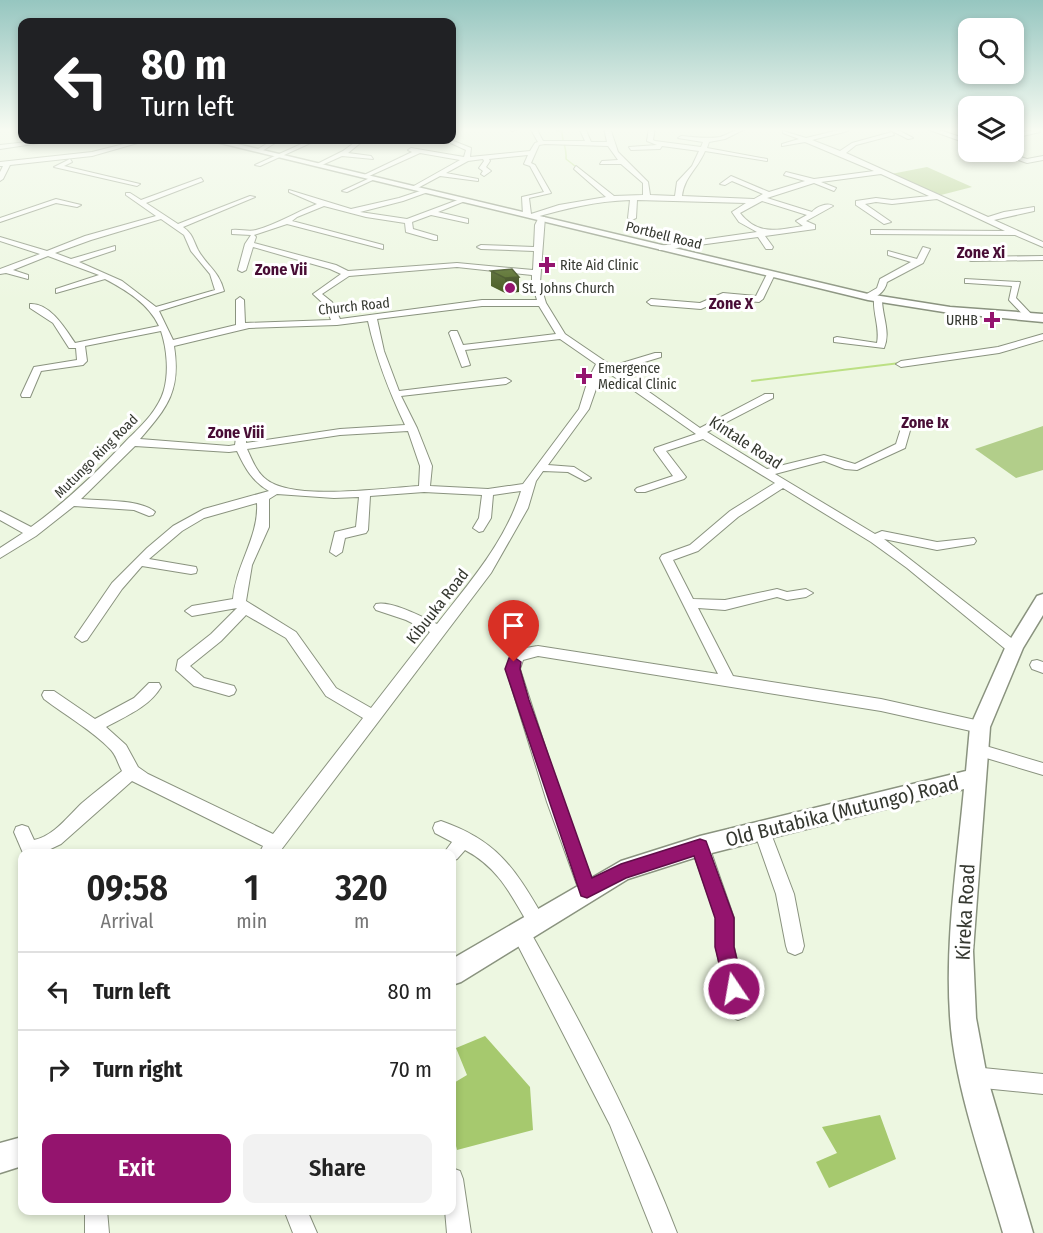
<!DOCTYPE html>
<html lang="en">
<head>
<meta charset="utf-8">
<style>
  body { margin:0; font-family:"Fira Sans Condensed",sans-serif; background:#f2f2f2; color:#222; height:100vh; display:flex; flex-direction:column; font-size:22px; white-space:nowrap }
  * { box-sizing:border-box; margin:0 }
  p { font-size:20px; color:#767676 }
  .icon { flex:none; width:33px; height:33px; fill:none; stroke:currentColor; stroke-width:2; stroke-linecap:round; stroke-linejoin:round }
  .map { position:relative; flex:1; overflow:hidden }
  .sheet { position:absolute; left:18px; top:849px; width:438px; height:366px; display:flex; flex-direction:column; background:#fff; border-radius:12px; box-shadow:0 3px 9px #0003 }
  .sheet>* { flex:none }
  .top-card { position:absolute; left:18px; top:18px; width:438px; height:126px; border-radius:12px; box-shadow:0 3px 9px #0003; background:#202124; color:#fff; overflow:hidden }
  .tools { position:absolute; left:958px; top:18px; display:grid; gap:12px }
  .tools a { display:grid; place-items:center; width:66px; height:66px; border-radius:12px; background:#fff; box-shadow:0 3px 9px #0003; font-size:30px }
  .pin { position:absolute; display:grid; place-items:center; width:51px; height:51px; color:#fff; margin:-62px -26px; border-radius:50% 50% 50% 0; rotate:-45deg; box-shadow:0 0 6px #0007 }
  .pin .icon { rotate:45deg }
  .me { position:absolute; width:66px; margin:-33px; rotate:348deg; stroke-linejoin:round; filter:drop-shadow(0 0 4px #0008) }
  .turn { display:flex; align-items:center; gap:21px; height:126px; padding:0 24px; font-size:27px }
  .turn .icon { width:78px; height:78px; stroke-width:2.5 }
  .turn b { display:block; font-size:42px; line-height:51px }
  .eta { display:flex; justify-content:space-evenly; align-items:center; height:102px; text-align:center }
  .eta b { font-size:36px; font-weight:600; line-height:42px }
  .action { display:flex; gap:12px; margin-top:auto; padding:12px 24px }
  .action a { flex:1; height:69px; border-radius:12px; background:#94146e; color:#fff; font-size:24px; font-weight:600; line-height:69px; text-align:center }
  .action a+a { background:#f2f2f2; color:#222 }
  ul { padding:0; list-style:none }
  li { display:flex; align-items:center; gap:18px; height:78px; padding:0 24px; border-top:2px solid #e0e0e0 }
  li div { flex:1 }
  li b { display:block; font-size:22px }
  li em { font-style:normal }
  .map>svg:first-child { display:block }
  .green { fill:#b2ce8a }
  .forest { fill:#a6c96e }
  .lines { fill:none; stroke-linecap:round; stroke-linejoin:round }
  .stream-far1 { stroke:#bce084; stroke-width:1.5 }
  .stream { stroke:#bce084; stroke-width:2 }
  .minor-casing { stroke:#8a937f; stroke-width:2 }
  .major-casing { stroke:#8a937f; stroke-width:3 }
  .minor { fill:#fff; fill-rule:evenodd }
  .major { fill:#fff; fill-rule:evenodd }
  .wall { fill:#42571b }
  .shaded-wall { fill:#364716 }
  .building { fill:#4d651f; stroke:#364716; stroke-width:1.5 }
  .route { fill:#94146e; stroke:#600d48; stroke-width:1.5 }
  .poi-dot { fill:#94146e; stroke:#fff; stroke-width:2 }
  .labels { text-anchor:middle; stroke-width:6; stroke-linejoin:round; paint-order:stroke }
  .far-street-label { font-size:14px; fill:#353830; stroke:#fff }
  .far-poi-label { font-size:14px; fill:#353830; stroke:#fff; text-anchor:start }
  .far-quarter-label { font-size:16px; font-weight:bold; fill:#480d35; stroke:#fff }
  .street-label { font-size:16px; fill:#353830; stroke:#fff }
  .near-street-label { font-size:20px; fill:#353830; stroke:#fff }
</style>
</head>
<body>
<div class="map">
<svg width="1043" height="1233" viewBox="0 0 1043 1233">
  <rect width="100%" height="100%" fill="#edf7e1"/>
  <path class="green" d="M927,167L972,187L941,195L891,174Z
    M1043,426V470L1016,478L975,449Z"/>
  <path class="forest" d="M485,1036L530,1087L533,1130L457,1150L452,1130V1084L467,1075L456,1048Z
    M880,1115L896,1159L829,1188L816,1162L837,1153L822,1127Z"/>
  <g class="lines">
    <path class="stream-far1" d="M555,128L557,131H562C562,142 567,148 566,159L584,173"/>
    <path class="stream" d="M752,381L900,363"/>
    <g class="minor-casing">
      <path id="minor" d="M519,128L512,131L509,129L510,128Z
        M530,128H536L543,141H585L579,128H585L591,142H607L604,128H610L618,152L648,182L650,195L675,196L677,182L692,166L699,151L662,146L660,149L631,150L629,147L657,145L647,141L649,128H655L653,140L655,141L701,147L703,142L678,138L681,136C694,137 707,139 720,137C730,134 736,128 747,128L725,139L709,142L707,148L767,159V161L705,151C697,170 684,177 682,196L754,199L763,194L732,181L725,185L720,184L731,176L769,192L805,181L784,175L786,172L814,179L874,171L805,142L782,146V144L799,139L783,133V131L806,138L847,128L848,131L812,140L840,151L852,143L892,132L894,135L856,145L846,153L988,217L1004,212L1034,207V211L994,220L1043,242V247L1015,235L871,234V230H874L1005,231L937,199L892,204L876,202L865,204L891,222L884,224L856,205V201L876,198L892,200L929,196L881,174L821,182L836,188L834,191L814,183L767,198L812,212C816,207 827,202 833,206L806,221L815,225V229L765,236L773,247L772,249H766L758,237L662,250H659V246L757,232L739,222L732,212L746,203L637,200L636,218L632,220L628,218L630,200C596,201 565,209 532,218L523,215L522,197L544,192L530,166L524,164L528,155L489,159L490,161L486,167L491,171L484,176L481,174L483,171L479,168L484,161L483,159L468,161L446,173L478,179V181L440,176L414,190L412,187L460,160L420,153L367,177L362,176L412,152L408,150L411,148L464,157L466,150L444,140H451L471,148L470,157L530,151L535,143L538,142ZM545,144L608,146L618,160L602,161L600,164H621L643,183V195L614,196L576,166L574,169L606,197L559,205L531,214L529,198L551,193L535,165L531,163L539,145ZM762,201L807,215L796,221L803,226C778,230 758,236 740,213Z
        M886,128H894L913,138L908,139Z
        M924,128H934L969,140V144Z
        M1038,129L1040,132L1014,138V134Z
        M46,140H60L0,149V145Z
        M140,140H148L92,156L10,165L3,179L0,181V172L3,166H0V162L92,152Z
        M273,140H280L262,151H258V149Z
        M310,140H317L260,166L255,165Z
        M358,140H364L348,153L371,156L373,159L342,156L322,165L317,164L343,151Z
        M374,140H388L390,141L387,143Z
        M996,152H1004L1027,159L1043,156V160L1027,163Z
        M70,159L72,162L64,166L140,184L137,186L54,167Z
        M372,177L377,178L347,192L342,191Z
        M201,178L203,181L146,203L178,224L250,196L255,197L183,227C193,234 193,240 198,250C207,266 219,271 224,291L159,311L173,340L236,325V300L240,297L244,300L245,323L331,320L325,305L313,294L341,274L330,269L253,247L246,270L242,272L238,270L245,244L251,235L232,234V230C240,229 249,232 256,230C278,224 296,212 317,204L289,192V190L351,209L399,198L426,189L428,192L403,201L360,212L407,219L463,198L467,200L465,201L438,212L468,219V223L431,215L412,222L413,229L437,236V240H434L406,232L405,223L366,217L324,206L297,217L292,221L383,245V249L287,224L254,235L256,237L254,243L336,265L348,271L457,263L533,270L534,251L481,249L477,247L481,245L534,247L535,225L539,217H545L540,283L546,303L565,334L612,366L655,353H661V357L618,370L700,428L765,394H773V398L707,432L767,469L824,455L855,464L896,444L902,425H910L911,427L905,448L857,470L845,469L824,461L775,474L875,534L882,531L937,542L974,538L976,541L974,544L937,550L884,539L1019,644L1021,648L1019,652H1009L907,568L871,542L783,488L738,517L698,551L673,560L693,599L725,600L777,589L787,592L806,589L813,593L806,597L787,600L777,597L725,610L698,608L733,676L881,699L980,721L985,723L988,727L985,731L980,733L881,711L538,656L523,660L520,669L563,802L596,890L593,896L587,898L581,896L547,802L506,669C513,649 518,649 538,646L718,674L660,558L662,555L690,545L730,511L775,483L703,439L666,451L686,477L684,479L645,492H637L635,490L637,488L673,476L654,450L655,448L696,434L603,369L589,409L548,465L574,467L591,478L585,481L568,472L543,471L536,481L528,508L491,573L278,854H259L263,846L132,781L61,844L40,854L23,853L14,832L16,827L22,825L28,827L34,840C54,836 68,816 82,803C95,792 109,781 122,771C118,764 116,755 111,750C92,730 66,716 44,699L42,695L44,691H54L95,719L134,698L149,683H159L161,687C149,707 126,716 106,727L126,745L138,767L148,774L273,834L363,718L326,696L286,638L246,615L221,641L190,666L204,678L234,686L236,690L234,694L229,696L194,686L176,670L178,660L211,634L237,608L192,616L185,611L192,606L233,599C236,564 259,537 257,503L204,518L182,531L149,559L196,567L197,570L196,573L191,574L142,566L122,589L87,640L82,642L75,637L112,583L147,548L173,526L204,509L269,491C252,481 245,468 237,451L229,452L135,446L81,499C100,501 141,499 155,512L153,515L149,516L134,510L74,506L36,536L0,558V548L23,533L0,520V511L31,527C66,502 97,472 126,441C140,427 158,411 164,390C169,372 167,349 161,331L85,346L87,361L83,365L41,371L30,397H22L21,395L34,367L77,360L76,348H69L53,323L30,308V304C50,303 65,328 75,343L159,326C149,304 126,290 105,279L56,293V289L99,275L48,256L13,270L28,275V279L6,273L0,274V269L40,254L0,241V237L47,251L85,236L156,216L126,195V193H130L141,200ZM161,219L184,235L191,251L210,274L215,290L156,307L122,281L79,262L115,250V246L71,259L55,253L91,240ZM457,267L532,275V283L537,300H482L340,319L332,302L322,294L349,276ZM482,306H539L556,334L463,345L457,331H451L449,333L462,367L470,365L465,350L560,339L596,364L588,380L579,409L523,484L488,489L430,486L432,466L417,428L401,396L506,384L511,381L506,378L399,391L384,351L377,319ZM368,321C376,358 389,391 405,425L340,429L246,443L247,431L242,428L237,431L235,445L229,446L140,439C168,407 181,390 174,346L249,328L337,325ZM408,431L420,466L419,486C383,488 295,501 267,480C257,473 252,460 247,449L340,435ZM521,491C506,541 469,583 437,624C423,617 390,600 376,604L374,607L376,610L406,620L430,632L371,708L336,688L296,632L246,601L252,565L269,527V499L277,494L334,498L359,497L356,527L335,532L330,552L336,556L342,552L345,538L366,533L368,530L370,496L424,492L482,495L479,518L473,528L479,532L483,531L491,518L493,495Z
        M56,199L81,205L77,207L56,203L0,222V218Z
        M923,247L930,249L923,263L887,282C885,292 875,300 865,299V295L877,288L880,279L911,262L888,255V251L917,259Z
        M1043,256V260L971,261L967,259L971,257Z
        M768,272L775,274L763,299L759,302L724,299L701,309L651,305L647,302L651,299L700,303L723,293L756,296Z
        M965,279L1020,282L1016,298L1035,318L1028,320L1009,300L1012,286L968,283H965Z
        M878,296L882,299C882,316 891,332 884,348L834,342V338L837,337L877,343C880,328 873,314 874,299Z
        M1043,334V340L999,353L901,367L896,364L901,361L998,347Z
        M1037,660L1043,662V673L1032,669L1030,665L1032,661Z
        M979,744L1043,763V775L973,754L971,750L973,746Z
        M441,821C496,840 514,867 542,915L545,921L542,927L536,930L530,927C511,895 499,868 465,850L457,859L452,861V854H443L452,842L435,833L433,828L435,823Z
        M762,824L768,826L770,831L794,894L804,946L802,952L795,955L788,952L786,946L776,894L754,831L756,826Z
        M700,839L706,841L709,846L734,918V947L748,1010L745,1017L738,1020L731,1017L728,1010L716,947V918L691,846L694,841Z
        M520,923L527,926C583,1026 636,1126 677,1233H653L610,1125L511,932L513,926Z
        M973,1067L1043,1074V1094L973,1087L966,1084L963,1077L966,1070Z
        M452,1168L460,1171L463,1179L471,1233H447L445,1210H452Z
        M85,1210H107L109,1233H85Z
        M284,1210H307L317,1233H293Z"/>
    </g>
    <g class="major-casing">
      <path id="major" d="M208,140H220L868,294L950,307L1043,314V322L950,313L868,300Z
        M1043,594V615L1023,648L990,727L973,951L976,1018L987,1077L1033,1233H1003C984,1166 954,1085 950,1016C945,941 957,864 964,789L700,856L628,879L461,982L452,985V959L621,861L700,836L966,771L970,727L1005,648L1037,596Z
        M22,1137V1166L0,1173V1143Z"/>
    </g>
    <use href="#minor" class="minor"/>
    <use href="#major" class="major"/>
  </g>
  <path class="wall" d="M512,269L519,292L505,293L491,286V271Z"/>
  <path class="shaded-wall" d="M519,277V292L505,293V278Z"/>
  <path class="building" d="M512,269L519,277L505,278L491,271Z"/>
  <linearGradient id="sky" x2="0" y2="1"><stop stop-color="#96c6c0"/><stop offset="0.43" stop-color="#f7fbf2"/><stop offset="1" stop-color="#f7fbf2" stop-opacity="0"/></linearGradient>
  <rect width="1043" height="301" fill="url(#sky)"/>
  <path class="route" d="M514,657L521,662L520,669L529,700L592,878L621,864L700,839L706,841L734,918V947L744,989L741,996L734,999L727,996L715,947V918L694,856L626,878L587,898L581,896L505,669L509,658Z"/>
  <g class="poi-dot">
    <path d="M544 256h6v6h6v6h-6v6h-6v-6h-6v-6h6z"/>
    <circle cx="510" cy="288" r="6"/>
    <path d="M989 311h6v6h6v6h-6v6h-6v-6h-6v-6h6z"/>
    <path d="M581 367h6v6h6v6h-6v6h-6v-6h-6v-6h6z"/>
  </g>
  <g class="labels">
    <g class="far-street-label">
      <text transform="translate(664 235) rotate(14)" y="5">Portbell Road</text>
      <text transform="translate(354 306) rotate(-6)" y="5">Church Road</text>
      <text transform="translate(96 456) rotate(-45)" y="5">Mutungo Ring Road</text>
    </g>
    <g class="far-poi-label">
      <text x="560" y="270">Rite Aid Clinic</text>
      <text x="522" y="293">St. Johns Church</text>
      <text x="978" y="325" text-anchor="end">URHB</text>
      <text x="598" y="373">Emergence<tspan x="598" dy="16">Medical Clinic</tspan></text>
    </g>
    <g class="far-quarter-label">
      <text x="981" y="258">Zone Xi</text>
      <text x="281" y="275">Zone Vii</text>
      <text x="731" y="309">Zone X</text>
      <text x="925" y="428">Zone Ix</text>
      <text x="236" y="438">Zone Viii</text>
    </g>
    <g class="street-label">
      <text transform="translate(746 442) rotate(33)" y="6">Kintale Road</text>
      <text transform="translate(437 606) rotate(-52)" y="6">Kibuuka Road</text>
    </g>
    <g class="near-street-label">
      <text transform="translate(842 811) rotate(-14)" y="7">Old Butabika (Mutungo) Road</text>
      <text transform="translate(965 912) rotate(-87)" y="7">Kireka Road</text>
    </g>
  </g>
</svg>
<div class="tools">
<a><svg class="icon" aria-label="search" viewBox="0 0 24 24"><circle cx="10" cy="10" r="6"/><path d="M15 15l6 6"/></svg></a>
<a><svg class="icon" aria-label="layers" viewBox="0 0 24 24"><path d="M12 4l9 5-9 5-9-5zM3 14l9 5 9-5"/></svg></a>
</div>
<div class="pin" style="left:514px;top:662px;background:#d93025"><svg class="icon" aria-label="arrive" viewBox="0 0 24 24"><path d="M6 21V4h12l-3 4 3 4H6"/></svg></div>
<svg class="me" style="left:734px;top:989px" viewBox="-20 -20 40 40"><circle r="17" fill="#94146e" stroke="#fff" stroke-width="3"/><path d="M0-11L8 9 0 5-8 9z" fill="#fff"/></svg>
<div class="top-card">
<div class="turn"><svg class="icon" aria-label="left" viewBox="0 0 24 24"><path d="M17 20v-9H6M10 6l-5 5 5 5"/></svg><div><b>80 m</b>Turn left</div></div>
</div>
<section class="sheet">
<div class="eta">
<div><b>09:58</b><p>Arrival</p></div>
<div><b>1</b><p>min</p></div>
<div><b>320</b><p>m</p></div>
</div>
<ul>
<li><svg class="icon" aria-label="left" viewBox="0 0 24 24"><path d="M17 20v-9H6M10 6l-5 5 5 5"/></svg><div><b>Turn left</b></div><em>80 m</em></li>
<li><svg class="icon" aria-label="right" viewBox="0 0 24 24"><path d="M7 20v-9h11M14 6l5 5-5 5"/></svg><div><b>Turn right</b></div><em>70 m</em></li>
</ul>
<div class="action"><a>Exit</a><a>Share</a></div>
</section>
</div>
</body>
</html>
